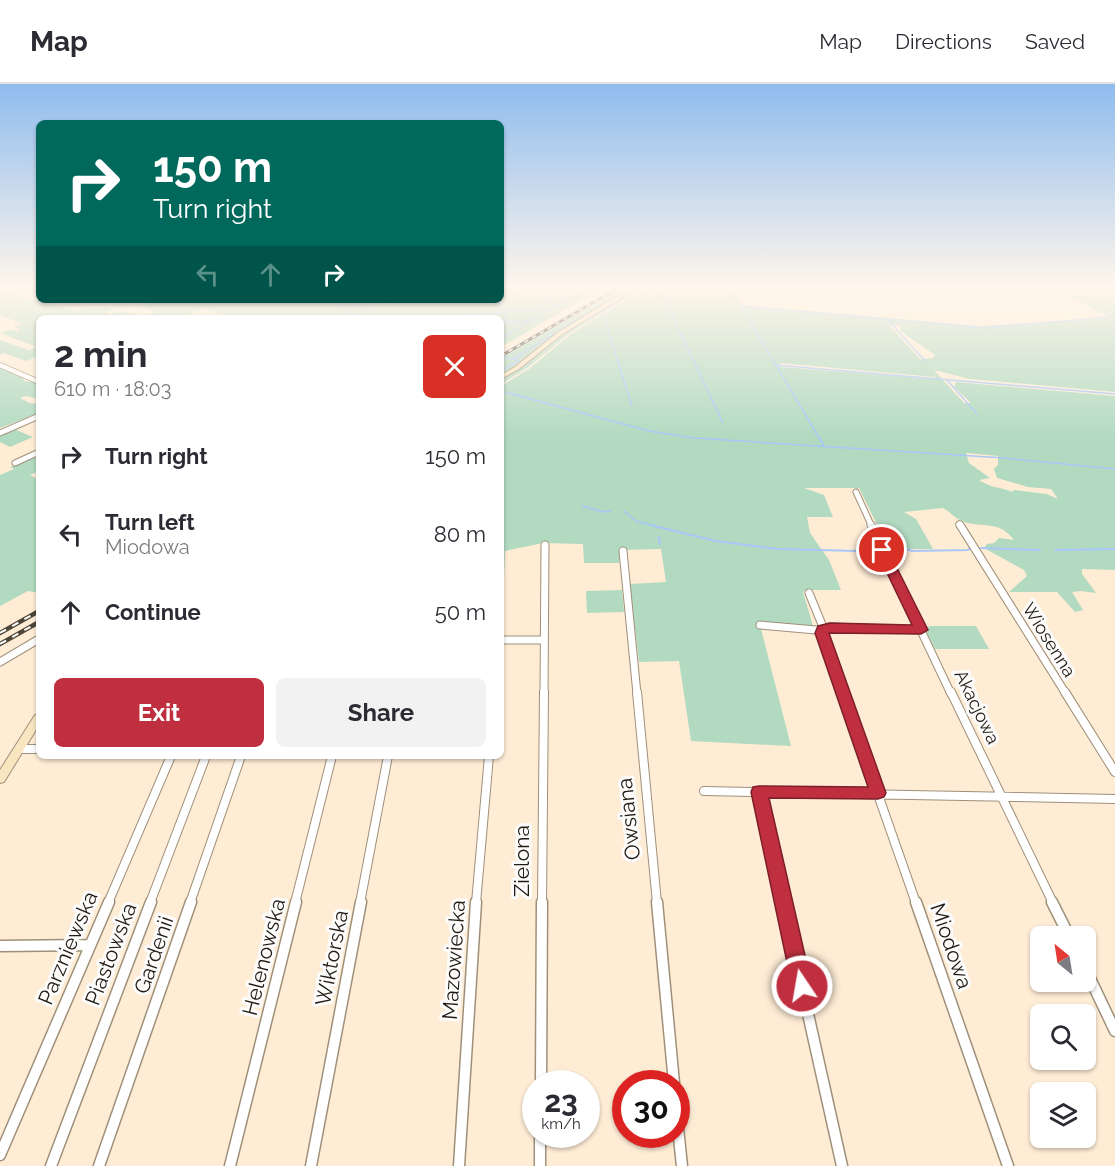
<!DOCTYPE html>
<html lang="en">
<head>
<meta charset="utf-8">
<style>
  body { margin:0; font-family:Raleway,sans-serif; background:#f2f2f3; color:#2b2b33; height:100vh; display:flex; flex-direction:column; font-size:22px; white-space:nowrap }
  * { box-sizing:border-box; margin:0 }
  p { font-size:20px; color:#7c7c81 }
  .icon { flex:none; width:33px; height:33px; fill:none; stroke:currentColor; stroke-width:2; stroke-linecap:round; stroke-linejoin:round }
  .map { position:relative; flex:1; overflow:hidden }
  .drawer { position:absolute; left:36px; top:231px; width:468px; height:444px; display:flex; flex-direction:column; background:#fff; border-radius:9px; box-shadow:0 2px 4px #0004 }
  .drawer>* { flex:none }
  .hud { position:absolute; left:36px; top:36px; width:468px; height:183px; border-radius:9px; box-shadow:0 2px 4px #0004; background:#00695c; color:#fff; overflow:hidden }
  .needle { width:39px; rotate:330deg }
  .tools { position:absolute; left:1030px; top:842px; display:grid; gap:12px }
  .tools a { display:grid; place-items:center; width:66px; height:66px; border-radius:9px; background:#fff; box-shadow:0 2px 4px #0004; font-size:30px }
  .speed { position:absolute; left:522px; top:986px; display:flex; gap:12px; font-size:30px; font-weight:700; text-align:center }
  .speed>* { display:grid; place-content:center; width:78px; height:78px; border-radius:50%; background:#fff; box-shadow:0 2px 4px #0004; line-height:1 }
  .speed small { font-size:15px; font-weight:400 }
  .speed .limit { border:9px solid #d22; background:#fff; color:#111 }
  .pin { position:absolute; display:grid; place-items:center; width:51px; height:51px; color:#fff; margin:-26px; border:3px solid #fff; border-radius:50%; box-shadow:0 2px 6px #0007 }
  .me { position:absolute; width:66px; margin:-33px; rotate:348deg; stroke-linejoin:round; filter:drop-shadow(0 0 4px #0008) }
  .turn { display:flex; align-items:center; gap:21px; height:126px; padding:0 18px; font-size:27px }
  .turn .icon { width:78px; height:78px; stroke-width:2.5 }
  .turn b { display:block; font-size:42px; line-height:51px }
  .lanes { display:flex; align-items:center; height:57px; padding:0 18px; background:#0003; justify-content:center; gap:30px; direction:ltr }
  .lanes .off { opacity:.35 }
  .round { display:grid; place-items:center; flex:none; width:63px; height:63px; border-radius:9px; background:#f2f2f3 }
  .overview { display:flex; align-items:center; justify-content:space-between; height:102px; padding:0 18px }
  h1 { font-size:36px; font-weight:700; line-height:45px }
  .cta { display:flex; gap:12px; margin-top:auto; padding:12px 18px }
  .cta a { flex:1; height:69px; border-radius:9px; background:#c02f3f; color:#fff; font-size:24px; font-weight:700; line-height:69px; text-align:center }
  .cta a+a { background:#f2f2f3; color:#2b2b33 }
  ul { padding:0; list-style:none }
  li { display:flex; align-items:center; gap:18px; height:78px; padding:0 18px }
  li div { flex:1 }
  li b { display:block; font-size:22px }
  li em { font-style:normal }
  header { display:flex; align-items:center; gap:36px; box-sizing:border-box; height:84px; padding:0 30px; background:#fff; border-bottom:2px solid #e1e1e2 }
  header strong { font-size:28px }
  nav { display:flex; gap:33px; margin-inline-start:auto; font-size:21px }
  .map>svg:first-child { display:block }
  .green { fill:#b1dac0; fill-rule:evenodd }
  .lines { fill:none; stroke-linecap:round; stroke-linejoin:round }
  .stream-far1 { stroke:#a9c7f8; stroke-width:1.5 }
  .stream { stroke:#a9c7f8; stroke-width:2 }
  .street-far4-casing { stroke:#9f907a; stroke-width:6 }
  .street-far3-casing { stroke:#9f907a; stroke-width:7 }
  .street-far2-casing { stroke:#9f907a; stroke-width:9 }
  .street-far1-casing { stroke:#9f907a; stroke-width:10 }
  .street-casing { stroke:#9f907a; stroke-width:13 }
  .secondary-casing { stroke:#9f907a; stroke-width:2 }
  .street-far4 { stroke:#fff; stroke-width:4.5 }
  .street-far3 { stroke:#fff; stroke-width:5 }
  .street-far2 { stroke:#fff; stroke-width:7 }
  .street-far1 { stroke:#fff; stroke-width:8 }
  .street { stroke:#fff; stroke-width:10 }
  .secondary { fill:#f9e6c1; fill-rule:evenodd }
  .rail-far1-casing { stroke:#4f463a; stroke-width:3 }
  .rail-casing { stroke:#4f463a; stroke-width:4.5 }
  .rail-far1 { stroke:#fcfcfc; stroke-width:1.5; stroke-dasharray:4.5; stroke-linecap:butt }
  .rail { stroke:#fcfcfc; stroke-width:2; stroke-dasharray:7; stroke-linecap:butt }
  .route { fill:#c02f3f; stroke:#7d1f29; stroke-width:1.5 }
  .labels { text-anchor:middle; stroke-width:6; stroke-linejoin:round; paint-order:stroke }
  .street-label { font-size:18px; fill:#211b12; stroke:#fcfcfc }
  .near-street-label { font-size:21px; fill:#211b12; stroke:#fcfcfc }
</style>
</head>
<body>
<header>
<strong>Map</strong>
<nav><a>Map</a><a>Directions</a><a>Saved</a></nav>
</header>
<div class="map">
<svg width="1115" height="1082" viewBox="0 0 1115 1082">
  <rect width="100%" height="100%" fill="#feecd5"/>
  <path class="green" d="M501,204H602L501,263V234H236L204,225L180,234H39V272L26,277L4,269L0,271V256L28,266L37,263L0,249L10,246L18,247L20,246L14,242L22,240L0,231V206L74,227C85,224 105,222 116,225L107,228L110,230L121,227L143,232L155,228L140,223L159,216H501Z
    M632,204L560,248L501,292V274L621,205Z
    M638,204H644L570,249L527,284L501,300V296L531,276L569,246Z
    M646,204H733L742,221L979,242L1113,234L1088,223L1058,204H1115V308L970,295L934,286L964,319H971L954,303L956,298L1115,312V486L1082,485V490L1096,509L1081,507L1072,508L1083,526L1075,528L1057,508H1009L1027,492L1024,486L984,464L987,460L994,459L999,454L1014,456C996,433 981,447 958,435C953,432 949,427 943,424L904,428L916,435L933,465H906L885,457L859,404H804L824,411L833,433H807L810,449L829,476L841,506H807L803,508L814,545L760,541L791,662L691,657L679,577L639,578L630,500L666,498L661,465L620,466L619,479H584L583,460L543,459L505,467L504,494H501V302L529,285L571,250ZM889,241L902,242L900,244L902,248L935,271L933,274L920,275ZM780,279L935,293L936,295L781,283ZM966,369L998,372V381L994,385L997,394L1028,403L1051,405L1058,415L1047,410L1013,406V408C1001,403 990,404 979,396L990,394L969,379Z
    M0,283L23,293L24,297L39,299V315L26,312L20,314L30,319L39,320V329L0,344Z
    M14,345L33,353L10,363L0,358V351Z
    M34,373L39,375V387L30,391L39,396V509L28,507L0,522V391L14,385L10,383Z
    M622,506L624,528L587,529L586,507Z
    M933,542H976L989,565H935L924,543Z"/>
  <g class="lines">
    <path class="stream-far1" d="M659,204L723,339
      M730,204L824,362
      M501,210L582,204
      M331,216L359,234
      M498,216L508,239
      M340,222L418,216
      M740,222L985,244L1110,233
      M602,228L640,204
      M603,231L632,322
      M436,234L554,224L543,204
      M888,236L926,278
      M501,239L527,237
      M501,254L587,204
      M505,273L513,275
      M775,281L1115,310
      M501,287L520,276L513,275L629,204
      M947,296L977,330
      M501,307L649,347L694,354L1004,374L1115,385
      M582,422L604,428L611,427
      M624,427L636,437L658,443"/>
    <path class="stream" d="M652,441L658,443
      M658,443L716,457L778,465L857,467L870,466L876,462
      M659,453L660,460
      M889,460L912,467L968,466L970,464
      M981,464L1040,466
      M1055,466L1115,465"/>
    <g class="street-far4-casing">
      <path id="street-far4" d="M0,281L39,298"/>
    </g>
    <g class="street-far3-casing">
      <path id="street-far3" d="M0,349L39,332
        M15,379L39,368
        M856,408L872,443
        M959,440L961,443"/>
    </g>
    <g class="street-far2-casing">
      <path id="street-far2" d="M871,441L951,610
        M960,441L1066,610
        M623,467L637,610
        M809,509L823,543L822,550L843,610
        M760,541L816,546L830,543L921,546
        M501,556H544
        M0,578L39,555
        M544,610L545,461"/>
    </g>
    <g class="street-far1-casing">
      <path id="street-far1" d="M637,608L657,819
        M842,608L916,819
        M951,608L1053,819
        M1065,608L1115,688
        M19,665H39
        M704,707L1115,715
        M759,708L784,819
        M108,819L171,672
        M150,819L206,672
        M190,819L241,672
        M295,819L332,672
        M360,819L388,672
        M476,819L489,672
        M542,819L544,608"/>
    </g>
    <g class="street-casing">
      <path id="street" d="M657,818L674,999
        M783,818L842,1082
        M916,818L1008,1082
        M1052,818L1069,852
        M0,862L89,861
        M1086,886L1115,947
        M541,999L542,818
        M676,1025L682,1082
        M540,1050V1082
        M0,1071L109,818
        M51,1082L151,818
        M99,1082L191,818
        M230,1082L296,818
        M311,1082L361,818
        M459,1082L476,818"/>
    </g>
    <g class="secondary-casing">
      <path id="secondary" d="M631,204H637L561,251L519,285L501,295V291L515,283L557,249Z
        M39,630V641L4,698L0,699V686L35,631Z"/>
    </g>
    <use href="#street-far4" class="street-far4"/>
    <use href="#street-far3" class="street-far3"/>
    <use href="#street-far2" class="street-far2"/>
    <use href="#street-far1" class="street-far1"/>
    <use href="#street" class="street"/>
    <use href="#secondary" class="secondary"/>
    <g class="rail-far1-casing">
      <path id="rail-far1" d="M501,272L618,204"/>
    </g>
    <g class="rail-casing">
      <path id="rail" d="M0,549L39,527
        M0,560L39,538"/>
    </g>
    <use href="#rail-far1" class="rail-far1"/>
    <use href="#rail" class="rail"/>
  </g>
  <linearGradient id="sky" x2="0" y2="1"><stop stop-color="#8fbcee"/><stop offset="0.57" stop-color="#fff6ec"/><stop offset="1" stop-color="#fff6ec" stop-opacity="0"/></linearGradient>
  <rect width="1115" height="356" fill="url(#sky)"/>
  <path class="route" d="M882,463L888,466L928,546L921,550L829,549L886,709L884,713L878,715L769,714L812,902L809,908L802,911L795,908L792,902L751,708L753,703L759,702L868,703L815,549L818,542L830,539L912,541L876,466Z"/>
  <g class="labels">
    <g class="street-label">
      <text transform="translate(1049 556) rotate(58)" y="6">Wiosenna</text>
      <text transform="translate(977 623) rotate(64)" y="6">Akacjowa</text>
    </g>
    <g class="near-street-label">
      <text transform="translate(629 735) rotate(-96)" y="7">Owsiana</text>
      <text transform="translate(522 777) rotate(-90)" y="7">Zielona</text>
      <text transform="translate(951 862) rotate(71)" y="7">Miodowa</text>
      <text transform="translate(68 864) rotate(-67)" y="7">Parzniewska</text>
      <text transform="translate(111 870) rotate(-69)" y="7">Piastowska</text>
      <text transform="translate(154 871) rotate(-71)" y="7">Gardenii</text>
      <text transform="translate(264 873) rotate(-76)" y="7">Helenowska</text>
      <text transform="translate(332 874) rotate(-79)" y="7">Wiktorska</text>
      <text transform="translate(454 876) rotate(-86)" y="7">Mazowiecka</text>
    </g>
  </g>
</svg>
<div class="tools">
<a><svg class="needle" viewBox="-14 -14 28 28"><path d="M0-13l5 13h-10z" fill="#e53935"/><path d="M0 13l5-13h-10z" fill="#7c7c81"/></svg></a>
<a><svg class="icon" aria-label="search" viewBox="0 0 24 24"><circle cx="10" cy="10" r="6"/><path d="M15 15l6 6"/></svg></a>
<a><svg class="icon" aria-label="layers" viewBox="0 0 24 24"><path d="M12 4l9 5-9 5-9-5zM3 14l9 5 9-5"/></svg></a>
</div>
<div class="speed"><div>23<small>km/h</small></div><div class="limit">30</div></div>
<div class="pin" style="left:882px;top:466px;background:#d93025"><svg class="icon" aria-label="arrive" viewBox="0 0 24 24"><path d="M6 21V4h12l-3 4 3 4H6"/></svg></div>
<svg class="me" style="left:802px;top:902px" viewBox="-20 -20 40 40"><circle r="17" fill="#c02f3f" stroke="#fff" stroke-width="3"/><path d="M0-11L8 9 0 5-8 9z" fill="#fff"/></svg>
<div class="hud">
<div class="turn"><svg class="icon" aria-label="right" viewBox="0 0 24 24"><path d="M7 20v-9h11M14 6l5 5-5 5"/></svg><div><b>150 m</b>Turn right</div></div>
<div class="lanes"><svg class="icon off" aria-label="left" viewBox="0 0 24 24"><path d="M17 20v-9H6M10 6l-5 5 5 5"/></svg><svg class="icon off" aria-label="ahead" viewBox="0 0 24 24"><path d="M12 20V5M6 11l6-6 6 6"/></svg><svg class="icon" aria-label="right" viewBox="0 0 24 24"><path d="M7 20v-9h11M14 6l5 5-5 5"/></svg></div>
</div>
<section class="drawer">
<div class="overview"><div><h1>2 min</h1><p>610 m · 18:03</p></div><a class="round" style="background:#d93025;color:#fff"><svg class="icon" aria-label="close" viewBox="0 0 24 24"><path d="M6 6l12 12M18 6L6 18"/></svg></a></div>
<ul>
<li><svg class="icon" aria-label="right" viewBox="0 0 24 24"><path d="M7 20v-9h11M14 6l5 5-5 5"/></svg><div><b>Turn right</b></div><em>150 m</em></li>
<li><svg class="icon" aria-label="left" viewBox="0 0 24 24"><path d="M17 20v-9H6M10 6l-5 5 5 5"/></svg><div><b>Turn left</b><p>Miodowa</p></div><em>80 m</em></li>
<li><svg class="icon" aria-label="ahead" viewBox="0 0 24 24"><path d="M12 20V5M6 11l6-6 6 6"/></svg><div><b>Continue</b></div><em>50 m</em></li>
</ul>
<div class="cta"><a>Exit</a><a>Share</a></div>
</section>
</div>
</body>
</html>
